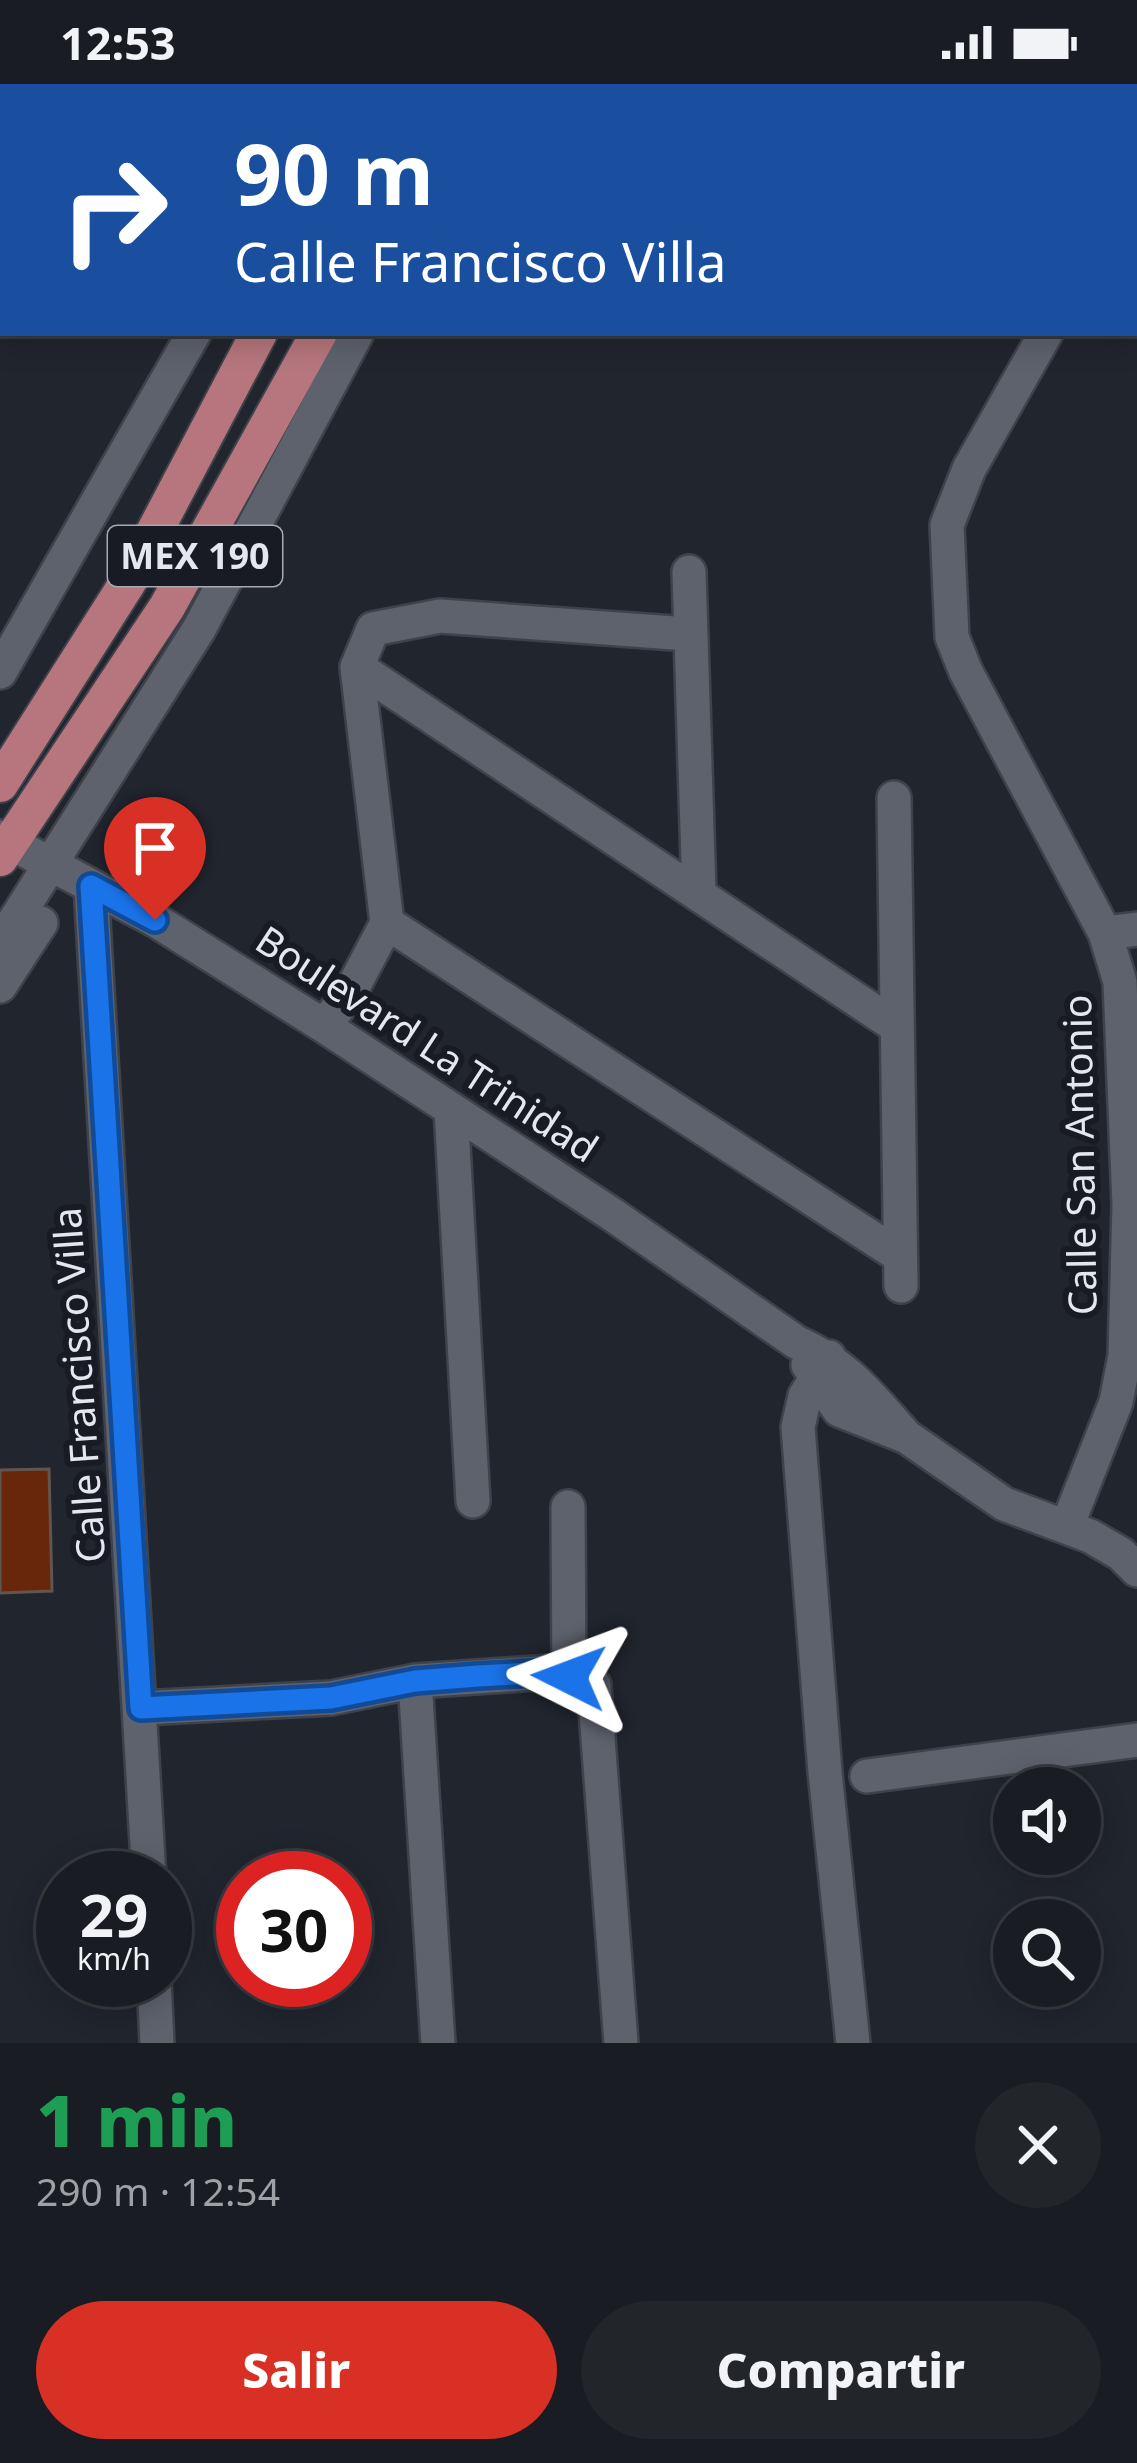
<!DOCTYPE html>
<html lang="es">
<head>
<meta charset="utf-8">
<style>
  body { margin:0; font-family:"Noto Sans",sans-serif; background:#22252a; color:#f1f3f6; height:100vh; display:flex; flex-direction:column; font-size:45px; white-space:nowrap }
  * { box-sizing:border-box; margin:0 }
  p { font-size:39px; color:#9fa1a5 }
  .icon { flex:none; width:66px; height:66px; fill:none; stroke:currentColor; stroke-width:2; stroke-linecap:round; stroke-linejoin:round }
  .map { position:relative; height:1959px; overflow:hidden }
  .panel { display:flex; flex-direction:column; background:#191c22; flex:1 }
  .panel>* { flex:none }
  .top-card { position:absolute; left:0px; top:0px; width:1137px; height:252px; box-shadow:0 6px 30px #0003,0 0 0 3px #373a40; background:#1a4fa0; color:#fff; overflow:hidden }
  .fabs { position:absolute; left:993px; top:1683px; display:grid; gap:24px }
  .fabs a { display:grid; place-items:center; width:108px; height:108px; border-radius:50%; background:#191c22; box-shadow:0 6px 30px #0003,0 0 0 3px #373a40; font-size:60px }
  .speed { position:absolute; left:36px; top:1767px; display:flex; gap:24px; font-size:60px; font-weight:700; text-align:center }
  .speed>* { display:grid; place-content:center; width:156px; height:156px; border-radius:50%; background:#191c22; box-shadow:0 6px 30px #0003,0 0 0 3px #373a40; line-height:1 }
  .speed small { font-size:30px; font-weight:400 }
  .speed .limit { border:18px solid #d22; background:#fff; color:#111 }
  .pin { position:absolute; display:grid; place-items:center; width:102px; height:102px; color:#fff; margin:-123px -51px; border-radius:50% 50% 50% 0; rotate:-45deg; box-shadow:0 0 12px #0007 }
  .pin .icon { rotate:45deg }
  .me { position:absolute; width:132px; margin:-66px; rotate:273deg; stroke-linejoin:round; filter:drop-shadow(0 0 9px #0008) }
  .turn { display:flex; align-items:center; gap:42px; height:252px; padding:0 36px; font-size:54px }
  .turn .icon { width:156px; height:156px; stroke-width:2.5 }
  .turn b { display:block; font-size:84px; line-height:102px }
  .round { display:grid; place-items:center; flex:none; width:126px; height:126px; border-radius:63px; background:#22252a }
  .overview { display:flex; align-items:center; justify-content:space-between; height:204px; padding:0 36px }
  h1 { font-size:72px; font-weight:800; line-height:90px; color:#1e9e55 }
  .primary-button { display:flex; gap:24px; margin-top:auto; padding:24px 36px }
  .primary-button a { flex:1; height:138px; border-radius:72px; background:#d93025; color:#fff; font-size:48px; font-weight:800; line-height:138px; text-align:center }
  .primary-button a+a { background:#22252a; color:#f1f3f6 }
  .status { display:flex; justify-content:space-between; align-items:center; height:84px; padding:0 60px; background:#191c22; direction:ltr }
  .status svg { height:33px; fill:currentColor }
  .map>svg:first-child { display:block }
  .building { fill:#68260a; stroke:#615550; stroke-width:3 }
  .lines { fill:none; stroke-linecap:round; stroke-linejoin:round }
  .minor-casing { stroke:#3f424a; stroke-width:38 }
  .major-casing { stroke:#3f424a; stroke-width:40 }
  .minor { stroke:#5e626d; stroke-width:33 }
  .major { stroke:#b7767d; stroke-width:36 }
  .route-casing { stroke:#114b97; stroke-width:30 }
  .route { stroke:#1a73e8; stroke-width:21 }
  .labels { text-anchor:middle; stroke-width:12; stroke-linejoin:round; paint-order:stroke }
  .shield { fill:#181b24; stroke:#a8aab1; stroke-width:3 }
  .shield-label { font-size:36px; font-weight:bold; fill:#e5e7ee }
  .street-label { font-size:39px; fill:#e5e7ee; stroke:#181b24 }
</style>
</head>
<body>
<div class="status"><b>12:53</b><svg viewBox="0 0 49 12"><path d="M0 12V9h3v3zM5 12V6h3v6zM10 12V3h3v9zM15 12V0h3v12zM26 1h20v11H26zM47 4h2v5h-2z"/></svg></div>
<div class="map">
<svg width="1137" height="1959" viewBox="0 0 1137 1959">
  <rect width="100%" height="100%" fill="#21252e"/>
  <path class="building" d="M49,1385L52,1507L0,1509V1386Z"/>
  <g class="lines">
    <g class="minor-casing">
      <path id="minor" d="M232,0L233,3
        M326,3L328,0
        M489,3L491,0
        M1134,201L1137,200
        M1046,249L969,385L947,441L952,553L966,588L1105,849L1120,898L1129,1120L1125,1272L1116,1318L1067,1442
        M689,488L699,809
        M357,583L896,942
        M0,588L194,249
        M894,714L901,1202
        M0,753L155,836L324,942L613,1131L796,1258C849,1282 869,1311 907,1353
        M91,802L149,1794
        M387,839L900,1172
        M1105,849L1137,845
        M0,860L199,545L357,249
        M0,902L41,839
        M324,942L351,907L387,839L357,583L373,545L440,532L688,550
        M451,1025L473,1417
        M829,1273L805,1312L798,1343L825,1688L853,1959
        M808,1281L839,1326L907,1353L1004,1420L1090,1452L1121,1470L1137,1486
        M568,1423L569,1593
        M415,1597L438,1959
        M141,1624L331,1614L415,1597L551,1588L594,1601L621,1959
        M867,1692L1137,1656
        M154,1896L157,1959"/>
    </g>
    <g class="major-casing">
      <path id="major" d="M390,3L392,0
        M447,3L448,0
        M0,700L128,498L259,249
        M0,774L167,523L319,249"/>
    </g>
    <use href="#minor" class="minor"/>
    <use href="#major" class="major"/>
  </g>
  <g class="lines">
    <g class="route-casing">
      <path id="route" d="M155,836L91,802L141,1624L331,1614L415,1597L478,1592L551,1588L569,1593"/>
    </g>
    <use href="#route" class="route"/>
  </g>
  <g class="labels">
    <rect class="shield" x="108" y="442" width="174" height="60" rx="9"/>
    <g class="shield-label">
      <text x="195" y="485">MEX 190</text>
    </g>
    <g class="street-label">
      <text transform="translate(427 960) rotate(33)" y="14">Boulevard La Trinidad</text>
      <text transform="translate(1080 1071) rotate(-91)" y="14">Calle San Antonio</text>
      <text transform="translate(79 1301) rotate(-94)" y="14">Calle Francisco Villa</text>
    </g>
  </g>
</svg>
<div class="fabs">
<a><svg class="icon" aria-label="sound" viewBox="0 0 24 24"><path d="M4 9h4l5-4v14l-5-4H4zM17 9q2 3 0 6"/></svg></a>
<a><svg class="icon" aria-label="search" viewBox="0 0 24 24"><circle cx="10" cy="10" r="6"/><path d="M15 15l6 6"/></svg></a>
</div>
<div class="speed"><div>29<small>km/h</small></div><div class="limit">30</div></div>
<div class="pin" style="left:155px;top:836px;background:#d93025"><svg class="icon" aria-label="arrive" viewBox="0 0 24 24"><path d="M6 21V4h12l-3 4 3 4H6"/></svg></div>
<svg class="me" style="left:569px;top:1593px" viewBox="-20 -20 40 40"><path d="M0-17L14 15 0 8-14 15z" fill="#1a73e8" stroke="#fff" stroke-width="4"/></svg>
<div class="top-card">
<div class="turn"><svg class="icon" aria-label="right" viewBox="0 0 24 24"><path d="M7 20v-9h11M14 6l5 5-5 5"/></svg><div><b>90 m</b>Calle Francisco Villa</div></div>
</div>
</div>
<section class="panel">
<div class="overview"><div><h1>1 min</h1><p>290 m · 12:54</p></div><a class="round"><svg class="icon" aria-label="close" viewBox="0 0 24 24"><path d="M6 6l12 12M18 6L6 18"/></svg></a></div>
<div class="primary-button"><a>Salir</a><a>Compartir</a></div>
</section>
</body>
</html>
